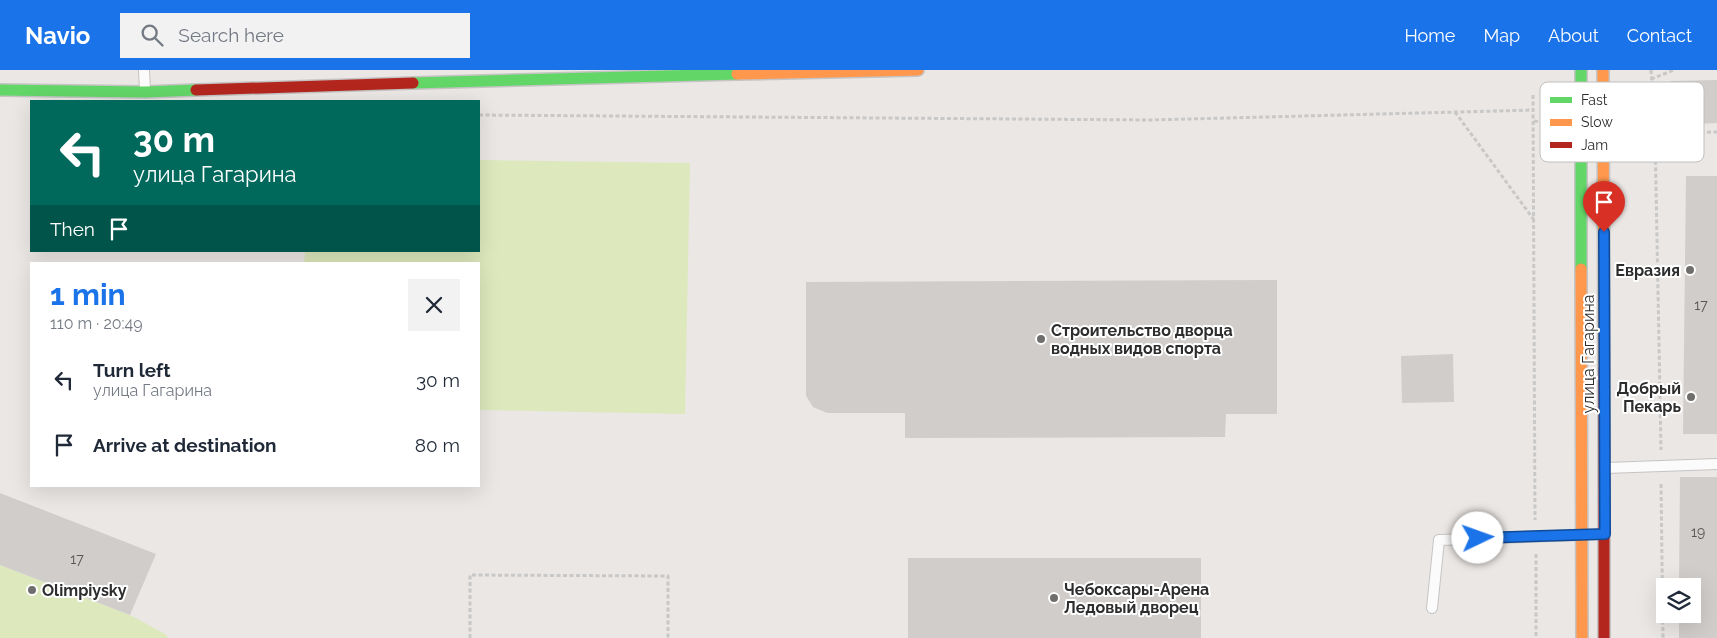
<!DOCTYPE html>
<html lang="en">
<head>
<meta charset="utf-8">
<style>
  body { margin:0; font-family:Raleway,sans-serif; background:#f2f2f3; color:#1f2937; height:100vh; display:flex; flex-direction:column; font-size:19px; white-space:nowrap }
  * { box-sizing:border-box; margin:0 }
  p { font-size:16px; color:#747a83 }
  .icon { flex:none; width:28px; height:28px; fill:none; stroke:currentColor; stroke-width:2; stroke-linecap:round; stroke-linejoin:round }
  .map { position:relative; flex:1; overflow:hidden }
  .drawer { position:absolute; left:30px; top:192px; width:450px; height:225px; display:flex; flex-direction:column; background:#fff; border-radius:0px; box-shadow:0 5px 20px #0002 }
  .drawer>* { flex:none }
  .hud { position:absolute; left:30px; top:30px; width:450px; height:152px; border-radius:0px; box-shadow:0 5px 20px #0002; background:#00695c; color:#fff; overflow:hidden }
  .buttons { position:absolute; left:1656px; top:508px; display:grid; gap:10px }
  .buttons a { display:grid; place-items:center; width:45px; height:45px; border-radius:0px; background:#fff; box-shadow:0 5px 20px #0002; font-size:25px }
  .pin { position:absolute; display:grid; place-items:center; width:42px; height:42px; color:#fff; margin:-51px -21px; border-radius:50% 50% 50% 0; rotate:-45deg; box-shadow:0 0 5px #0007 }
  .pin .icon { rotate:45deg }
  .me { position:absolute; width:55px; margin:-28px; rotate:87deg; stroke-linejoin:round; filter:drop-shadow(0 0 4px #0008) }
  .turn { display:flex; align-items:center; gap:18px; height:105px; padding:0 20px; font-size:22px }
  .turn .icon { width:65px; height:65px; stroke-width:2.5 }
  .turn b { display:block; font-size:35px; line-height:42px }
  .then { display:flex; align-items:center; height:48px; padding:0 20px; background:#0003; gap:10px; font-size:19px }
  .round { display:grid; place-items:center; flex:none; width:52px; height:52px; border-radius:0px; background:#f2f2f3 }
  .headline { display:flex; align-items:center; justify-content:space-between; height:85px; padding:0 20px }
  h1 { font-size:30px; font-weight:700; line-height:38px; color:#1a73e8 }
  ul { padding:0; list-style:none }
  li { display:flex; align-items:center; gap:15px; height:65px; padding:0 20px }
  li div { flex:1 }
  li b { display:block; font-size:19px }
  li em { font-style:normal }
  header { display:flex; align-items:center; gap:30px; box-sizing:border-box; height:70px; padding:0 25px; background:#1a73e8; color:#fff }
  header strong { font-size:24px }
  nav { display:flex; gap:28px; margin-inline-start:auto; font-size:18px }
  .search { width:350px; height:45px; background:#f2f2f3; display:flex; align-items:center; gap:12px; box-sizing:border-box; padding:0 18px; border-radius:0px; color:#747a83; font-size:19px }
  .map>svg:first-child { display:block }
  .pitch { fill:#dde8bc }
  .building { fill:#d0cdcb }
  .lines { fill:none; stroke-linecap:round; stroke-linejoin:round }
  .lane-casing { stroke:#c5c4c4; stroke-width:12 }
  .fast-casing { stroke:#c5c4c4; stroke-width:14 }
  .slow-casing { stroke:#c5c4c4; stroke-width:14 }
  .jam-casing { stroke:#c5c4c4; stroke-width:14 }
  .path { stroke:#c8c8c8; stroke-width:3; stroke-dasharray:4 2.5; stroke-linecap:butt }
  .lane { stroke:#fcfbfb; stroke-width:10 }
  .fast { stroke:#63d668; stroke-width:11 }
  .slow { stroke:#ff974d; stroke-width:11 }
  .jam { stroke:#b3261e; stroke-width:11 }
  .route-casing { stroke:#114b97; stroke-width:12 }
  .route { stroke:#1a73e8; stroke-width:9 }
  .poi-dot { fill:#706e6d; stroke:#fff; stroke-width:2 }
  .labels { text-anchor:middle; stroke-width:4; stroke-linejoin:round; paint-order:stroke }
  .number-label { font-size:14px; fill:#585756 }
  .poi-label { font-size:16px; font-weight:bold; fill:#2d2d2d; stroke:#fff; text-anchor:start }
  .street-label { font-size:16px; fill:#2d2d2d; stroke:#fff }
  .key { fill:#fff; stroke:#c0c0c0; stroke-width:1 }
  .key-label { font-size:14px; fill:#2d2d2d }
</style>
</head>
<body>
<header>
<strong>Navio</strong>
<div class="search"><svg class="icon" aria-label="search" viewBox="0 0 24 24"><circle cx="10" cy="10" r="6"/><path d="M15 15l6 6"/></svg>Search here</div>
<nav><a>Home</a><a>Map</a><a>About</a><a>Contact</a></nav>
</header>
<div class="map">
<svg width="1717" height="568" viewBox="0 0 1717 568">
  <rect width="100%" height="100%" fill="#ebe7e4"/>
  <path class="pitch" d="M479,90L690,93L685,344L479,340V194H304L305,181H479Z
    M0,495L130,545L165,564L168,568H0Z"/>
  <path class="building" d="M1717,10V53L1671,55L1670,11Z
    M1686,106H1717V364H1683Z
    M1277,210V344H1226L1225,367L905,368V343H827L813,337L806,326V212Z
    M1453,284L1454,332L1402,333L1401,286Z
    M1680,407H1717V568H1679V544H1692V516H1679Z
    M0,423L156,484L130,545L0,495Z
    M908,488H1201V568H908Z"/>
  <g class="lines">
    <g class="lane-casing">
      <path id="lane" d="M144,0L145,21
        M1606,398L1717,394
        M1432,538L1439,470L1581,465"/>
    </g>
    <g class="fast-casing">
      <path id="fast" d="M1581,0V199
        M413,13L737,4
        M0,20L145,22L196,20"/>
    </g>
    <g class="slow-casing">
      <path id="slow" d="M1603,0L1604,299
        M737,4L918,0
        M1581,199L1582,568"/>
    </g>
    <g class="jam-casing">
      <path id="jam" d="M196,20L413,13
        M1604,299V568"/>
    </g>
    <path class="path" d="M1651,0L1655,63L1661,380
      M1651,9L1674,0
      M1533,25L1535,450
      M1455,42L1534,150
      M479,45L1150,50L1534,40
      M1534,51L1555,53
      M1628,54L1655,55
      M1655,63L1717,62
      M1661,414L1663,568
      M1536,484V568
      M470,568V505L668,506V568"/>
    <use href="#lane" class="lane"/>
    <use href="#fast" class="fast"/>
    <use href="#slow" class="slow"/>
    <use href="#jam" class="jam"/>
  </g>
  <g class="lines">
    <g class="route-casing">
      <path id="route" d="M1478,468L1605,464L1604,162"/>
    </g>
    <use href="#route" class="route"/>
  </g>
  <g class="poi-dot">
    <circle cx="1690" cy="200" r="5"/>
    <circle cx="1041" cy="269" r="5"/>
    <circle cx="1691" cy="327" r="5"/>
    <circle cx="32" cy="520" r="5"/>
    <circle cx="1054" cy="528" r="5"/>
  </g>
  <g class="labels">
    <g class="number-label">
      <text x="1701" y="240">17</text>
      <text x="1698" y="467">19</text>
      <text x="77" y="494">17</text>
    </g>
    <g class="poi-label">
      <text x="1680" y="206" text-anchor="end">Евразия</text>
      <text x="1051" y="266">Строительство дворца<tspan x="1051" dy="18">водных видов спорта</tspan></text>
      <text x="1681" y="324" text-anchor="end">Добрый<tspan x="1681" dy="18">Пекарь</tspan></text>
      <text x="1064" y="525">Чебоксары-Арена<tspan x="1064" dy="18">Ледовый дворец</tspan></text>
      <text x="42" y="526">Olimpiysky</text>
    </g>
    <g class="street-label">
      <text transform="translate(1588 284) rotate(-90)" y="6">улица Гагарина</text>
    </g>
  </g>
  <rect x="1540" y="12" width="164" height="80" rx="8" class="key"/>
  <rect x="1550" y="27" width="22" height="6" fill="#63d668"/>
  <rect x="1550" y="49" width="22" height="7" fill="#ff974d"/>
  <rect x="1550" y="72" width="22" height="6" fill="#b3261e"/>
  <g class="key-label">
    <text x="1581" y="35">Fast</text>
    <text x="1581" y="57">Slow</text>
    <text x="1581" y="80">Jam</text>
  </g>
</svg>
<div class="buttons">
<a><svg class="icon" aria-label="layers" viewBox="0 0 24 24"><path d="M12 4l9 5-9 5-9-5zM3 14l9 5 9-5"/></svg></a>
</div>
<div class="pin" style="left:1604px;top:162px;background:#d93025"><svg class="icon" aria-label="arrive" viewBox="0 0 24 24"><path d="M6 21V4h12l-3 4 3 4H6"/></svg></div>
<svg class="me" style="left:1478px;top:468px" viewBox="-20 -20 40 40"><circle r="19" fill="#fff"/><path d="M0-13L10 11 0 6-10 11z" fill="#1a73e8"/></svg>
<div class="hud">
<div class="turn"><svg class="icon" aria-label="left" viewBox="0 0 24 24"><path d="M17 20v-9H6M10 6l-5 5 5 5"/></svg><div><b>30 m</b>улица Гагарина</div></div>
<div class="then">Then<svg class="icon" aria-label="arrive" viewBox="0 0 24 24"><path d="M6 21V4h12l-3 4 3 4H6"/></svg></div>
</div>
<section class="drawer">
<div class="headline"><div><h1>1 min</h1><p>110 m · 20:49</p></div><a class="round"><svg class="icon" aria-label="close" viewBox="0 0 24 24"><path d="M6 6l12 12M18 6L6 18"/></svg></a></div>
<ul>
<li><svg class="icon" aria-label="left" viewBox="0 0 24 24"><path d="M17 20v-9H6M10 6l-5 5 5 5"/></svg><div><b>Turn left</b><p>улица Гагарина</p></div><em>30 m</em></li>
<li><svg class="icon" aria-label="arrive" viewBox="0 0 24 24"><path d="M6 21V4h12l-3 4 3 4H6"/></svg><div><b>Arrive at destination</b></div><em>80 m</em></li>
</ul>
</section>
</div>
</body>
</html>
